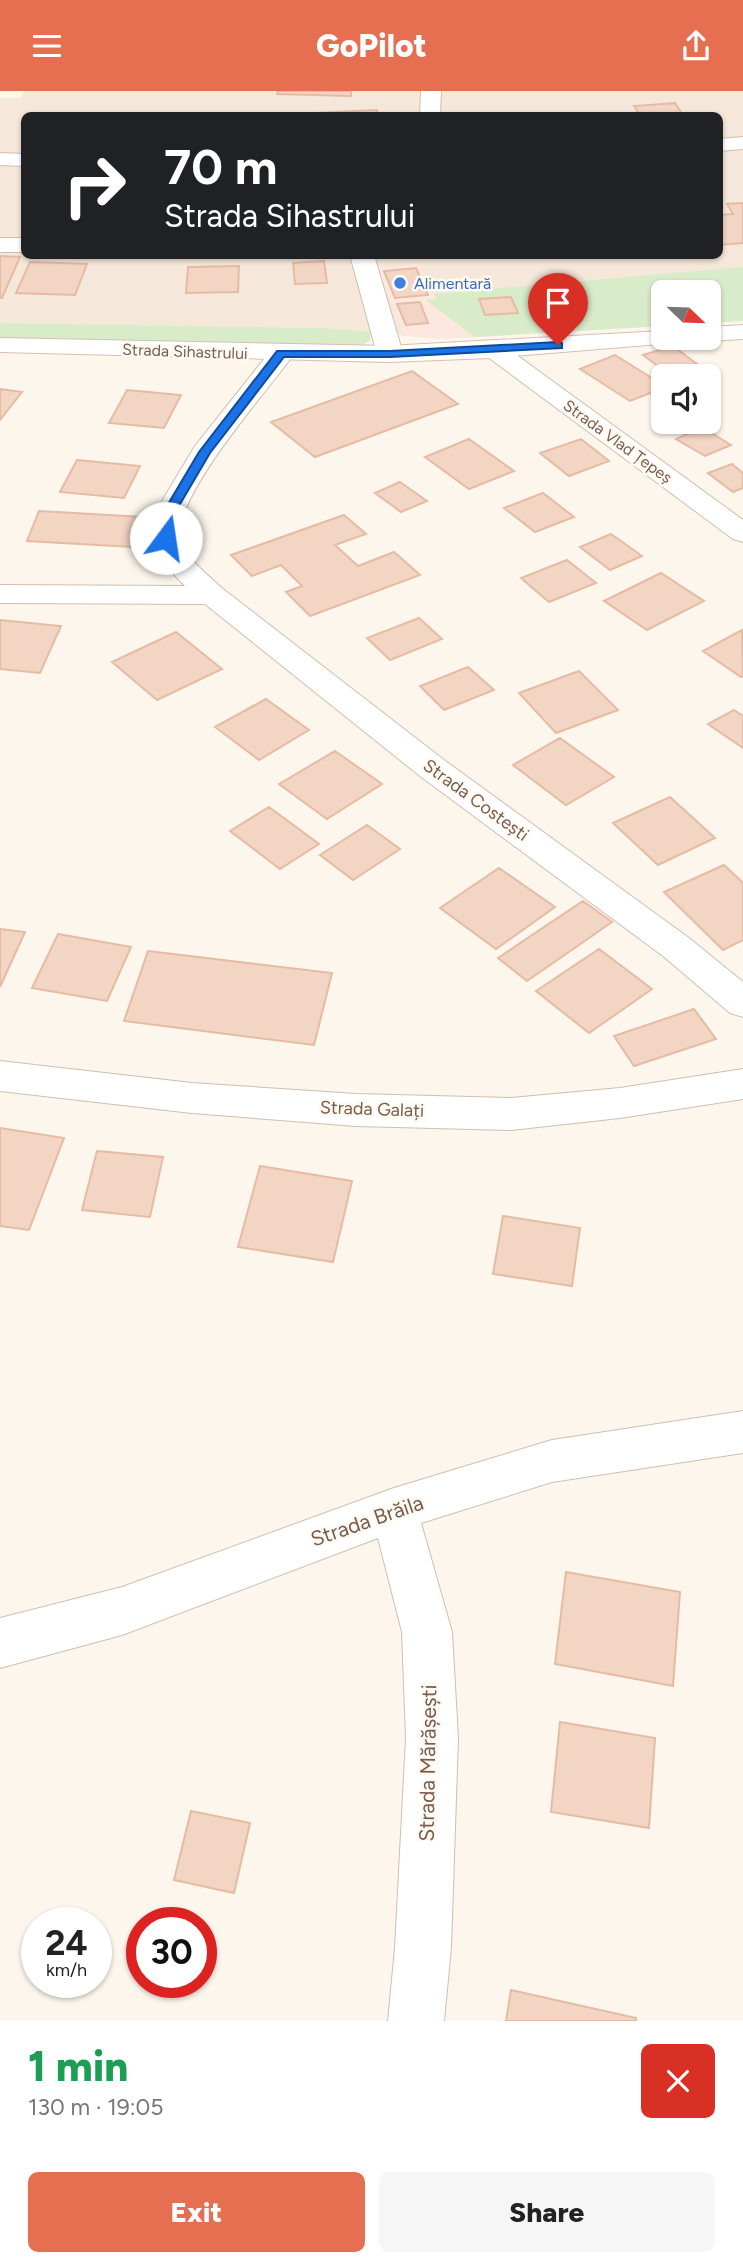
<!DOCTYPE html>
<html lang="en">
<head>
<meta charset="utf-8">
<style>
  body { margin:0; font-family:Figtree,sans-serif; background:#f6f6f6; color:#222; height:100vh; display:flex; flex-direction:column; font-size:26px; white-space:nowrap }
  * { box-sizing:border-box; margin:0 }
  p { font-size:23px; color:#767676 }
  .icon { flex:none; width:38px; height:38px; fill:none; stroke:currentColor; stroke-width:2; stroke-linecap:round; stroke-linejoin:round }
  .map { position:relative; height:1930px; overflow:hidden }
  .drawer { display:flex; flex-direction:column; background:#fff; flex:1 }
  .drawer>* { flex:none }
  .guide { position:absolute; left:21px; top:21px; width:702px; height:147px; border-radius:10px; box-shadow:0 2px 5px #0004; background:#202124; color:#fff; overflow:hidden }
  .needle { width:46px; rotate:113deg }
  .controls { position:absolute; left:651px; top:189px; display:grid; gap:14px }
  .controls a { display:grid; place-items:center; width:70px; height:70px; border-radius:10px; background:#fff; box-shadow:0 2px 5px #0004; font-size:35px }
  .speed { position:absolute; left:21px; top:1816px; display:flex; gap:14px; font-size:35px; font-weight:700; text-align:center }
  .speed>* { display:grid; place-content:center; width:91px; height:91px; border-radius:50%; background:#fff; box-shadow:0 2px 5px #0004; line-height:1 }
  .speed small { font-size:18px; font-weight:400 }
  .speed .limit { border:10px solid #d22; background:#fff; color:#111 }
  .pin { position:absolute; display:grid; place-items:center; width:60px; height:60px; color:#fff; margin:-72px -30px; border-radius:50% 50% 50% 0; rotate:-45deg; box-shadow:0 0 7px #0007 }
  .pin .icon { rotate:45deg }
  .me { position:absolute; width:77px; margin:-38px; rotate:14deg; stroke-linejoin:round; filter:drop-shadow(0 0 5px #0008) }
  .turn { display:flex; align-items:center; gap:24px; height:147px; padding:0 28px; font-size:32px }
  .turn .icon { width:91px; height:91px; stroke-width:2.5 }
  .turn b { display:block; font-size:49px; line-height:60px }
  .round { display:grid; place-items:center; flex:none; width:74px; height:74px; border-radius:10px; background:#f6f6f6 }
  .headline { display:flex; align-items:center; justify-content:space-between; height:119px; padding:0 28px }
  h1 { font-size:42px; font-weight:800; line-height:52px; color:#1e9e55 }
  .button { display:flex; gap:14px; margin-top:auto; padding:14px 28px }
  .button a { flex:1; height:80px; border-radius:10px; background:#e76f51; color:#fff; font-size:28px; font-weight:800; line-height:80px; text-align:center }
  .button a+a { background:#f6f6f6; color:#222 }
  header { display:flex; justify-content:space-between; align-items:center; height:91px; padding:0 28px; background:#e76f51; color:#fff; font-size:32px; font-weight:800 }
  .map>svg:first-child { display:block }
  .residential { fill:#f5e8da; fill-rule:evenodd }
  .commercial { fill:#fde8e0 }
  .green { fill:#d8ecc9 }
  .building { fill:#f3d5c3; stroke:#e6bba3; stroke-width:2 }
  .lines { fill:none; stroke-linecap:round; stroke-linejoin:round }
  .street-casing { stroke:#d1beb0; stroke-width:2 }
  .secondary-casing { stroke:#d6c0b0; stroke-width:2 }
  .street { fill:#fff; fill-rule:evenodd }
  .secondary { fill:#fff; fill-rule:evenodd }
  .route { fill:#1a73e8; stroke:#114b97; stroke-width:2 }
  .shop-dot { fill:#3f7fe0; stroke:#fffaf3; stroke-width:2.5 }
  .labels { text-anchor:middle; stroke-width:5; stroke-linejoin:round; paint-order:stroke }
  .far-shop-label { font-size:16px; fill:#366cbe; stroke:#fffaf3; text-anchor:start }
  .far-street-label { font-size:16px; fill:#7a5c4d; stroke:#fffaf3 }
  .street-label { font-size:18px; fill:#7a5c4d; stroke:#fffaf3 }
  .near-street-label { font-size:21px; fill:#7a5c4d; stroke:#fffaf3 }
</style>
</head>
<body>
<header><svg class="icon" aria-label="menu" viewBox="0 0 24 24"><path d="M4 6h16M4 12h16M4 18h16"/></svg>GoPilot<svg class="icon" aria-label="share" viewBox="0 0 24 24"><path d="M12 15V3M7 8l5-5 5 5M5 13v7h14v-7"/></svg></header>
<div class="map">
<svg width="743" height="1930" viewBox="0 0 743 1930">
  <rect width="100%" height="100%" fill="#fdf6ec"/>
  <path class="residential" d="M24,0H743V230L709,232V201H663V235L440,248L324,237L0,232V7H21ZM24,24H719V164H24Z"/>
  <path class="commercial" d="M419,174L436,208L426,210L475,246L440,248L405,244L377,177Z"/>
  <path class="green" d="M743,176V230L709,232V201H663V235L475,246L426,209L436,208L434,203Z
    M0,232L324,237L371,241L370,250L361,254L0,247Z"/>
  <path class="building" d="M278,0H351V5L277,3Z
    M675,12L683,24H640L634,15Z
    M377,19L378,24H318L317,22Z
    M743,112V152L719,154V124L733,123L727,113Z
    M0,165L20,166L2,207H0Z
    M324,170L327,192L295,193L293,172Z
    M30,171L87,173L75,204L16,202Z
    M239,175L238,201L186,202L188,176Z
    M416,177L428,204L395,207L384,180Z
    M511,206L518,222L485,224L479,208Z
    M420,211L428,232L406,234L397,213Z
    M673,255L705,279L685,285H671L643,264Z
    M615,264L663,294V297L630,310L580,278Z
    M412,280L458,313L315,366L271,331Z
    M0,298L22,301L0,329Z
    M127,299L181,304L164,337L109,332Z
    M702,336L731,354L705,365L676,348Z
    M469,348L514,380L469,398L425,366Z
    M581,348L609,370L569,385L540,362Z
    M77,369L140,375L124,407L60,401Z
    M732,373L743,382V397L733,401L708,382Z
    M400,391L427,410L401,421L375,402Z
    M543,402L574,426L535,441L504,417Z
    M39,420L143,426L133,456L27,450Z
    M344,424L366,443L335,454L358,475L394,461L420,484L310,525L286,501L302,495L281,474L252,485L231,464Z
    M611,443L642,465L610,479L580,456Z
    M567,469L596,492L549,511L521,487Z
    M661,482L704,510L647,539L604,510Z
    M419,527L442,548L390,569L367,547Z
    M0,529L61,535L40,582L0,578Z
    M742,539L743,585L741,586L703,560Z
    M176,541L222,578L157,609L112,571Z
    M468,576L494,599L444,619L420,595Z
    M579,580L618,619L556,642L519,602Z
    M266,608L309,639L259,669L215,636Z
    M734,619L743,625V657L708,633Z
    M560,647L614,686L566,714L513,674Z
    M335,660L382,693L327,728L279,693Z
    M670,706L715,747L658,774L613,732Z
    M269,716L319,753L280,778L230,740Z
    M367,734L400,758L353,789L320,764Z
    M724,774L743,792V849L723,859L664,801Z
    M499,777L555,816L496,858L440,817Z
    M583,810L612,831L527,890L498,867Z
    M0,838L25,841L0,896Z
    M58,843L131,856L107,910L32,897Z
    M599,858L652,898L589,942L536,900Z
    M148,860L332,882L314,954L124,930Z
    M694,918L716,948L634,975L614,945Z
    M0,1037L64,1047L29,1139L0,1135Z
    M97,1060L163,1066L150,1126L82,1119Z
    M260,1075L352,1090L333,1171L238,1156Z
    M503,1125L580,1137L572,1195L493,1183Z
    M566,1481L680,1501L673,1595L555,1573Z
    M560,1631L655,1647L649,1737L551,1721Z
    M191,1720L250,1732L234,1802L174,1789Z
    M511,1899L636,1927V1930H506Z"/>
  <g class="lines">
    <g class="street-casing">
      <path id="street" d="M421,0H441L440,24H420Z
        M743,46V58L719,60V48Z
        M0,62L24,63V75L0,74Z
        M0,147H24V161H0Z
        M350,164H374L403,263L399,268L390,271L381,268L377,263Z
        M494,251L503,254L743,429V451L733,448L485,264L481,259L485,254Z
        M281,255L290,258L294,263C269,298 169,410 181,449C188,470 207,483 223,498L444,669L689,847L743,891V926L730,922L663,865L420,685L205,513L0,512V494L185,495L162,471L152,447L153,425L195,355L272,258Z
        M0,970L192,992L356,1003L511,1007L620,997L743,978V1008L620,1027L511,1039L356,1035L192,1022L0,1000Z
        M743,1320V1362L552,1391L421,1432L452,1541L458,1647L451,1857L444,1930H388L395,1857L406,1647L402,1541L378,1447L122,1544L0,1577V1527L122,1496L394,1397L552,1349Z"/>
    </g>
    <g class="secondary-casing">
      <path id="secondary" d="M743,234V248L709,250L699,247H709V236Z
        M663,240V247H675L672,252L491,267L388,271L0,261V247L388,255Z"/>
    </g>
    <use href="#street" class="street"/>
    <use href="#secondary" class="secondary"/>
  </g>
  <path class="route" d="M558,251L562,252V257L390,266H284L210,362L173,425L171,447L166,451L160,447L161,425L199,361L277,260H390Z"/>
  <circle class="shop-dot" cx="400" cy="192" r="7"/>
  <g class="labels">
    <g class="far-shop-label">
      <text x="414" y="198">Alimentară</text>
    </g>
    <g class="far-street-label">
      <text transform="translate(185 260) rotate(2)" y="6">Strada Sihastrului</text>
      <text transform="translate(618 350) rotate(36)" y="6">Strada Vlad Țepeș</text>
    </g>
    <g class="street-label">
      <text transform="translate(476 709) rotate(36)" y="6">Strada Costești</text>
      <text transform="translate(372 1018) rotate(2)" y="6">Strada Galați</text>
    </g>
    <g class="near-street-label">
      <text transform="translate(367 1430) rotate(-19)" y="7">Strada Brăila</text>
      <text transform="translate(428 1672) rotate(-89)" y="7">Strada Mărășești</text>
    </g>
  </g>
</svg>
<div class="controls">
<a><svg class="needle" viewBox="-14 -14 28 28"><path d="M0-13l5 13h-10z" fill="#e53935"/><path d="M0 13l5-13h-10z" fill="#767676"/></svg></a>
<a><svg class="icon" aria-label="sound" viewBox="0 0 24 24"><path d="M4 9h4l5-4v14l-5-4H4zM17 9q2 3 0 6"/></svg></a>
</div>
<div class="speed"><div>24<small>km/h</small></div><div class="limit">30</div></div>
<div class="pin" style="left:558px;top:254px;background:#d93025"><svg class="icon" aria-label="arrive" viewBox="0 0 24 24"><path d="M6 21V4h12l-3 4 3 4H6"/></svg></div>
<svg class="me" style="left:166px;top:447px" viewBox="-20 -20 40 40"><circle r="19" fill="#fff"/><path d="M0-13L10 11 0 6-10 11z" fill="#1a73e8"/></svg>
<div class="guide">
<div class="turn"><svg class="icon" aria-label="right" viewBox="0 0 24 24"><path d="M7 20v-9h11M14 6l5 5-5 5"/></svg><div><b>70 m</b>Strada Sihastrului</div></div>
</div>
</div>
<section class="drawer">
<div class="headline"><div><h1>1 min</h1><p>130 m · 19:05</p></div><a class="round" style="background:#d93025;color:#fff"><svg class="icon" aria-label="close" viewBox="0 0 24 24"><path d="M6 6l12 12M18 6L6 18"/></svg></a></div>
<div class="button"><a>Exit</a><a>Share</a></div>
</section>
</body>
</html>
